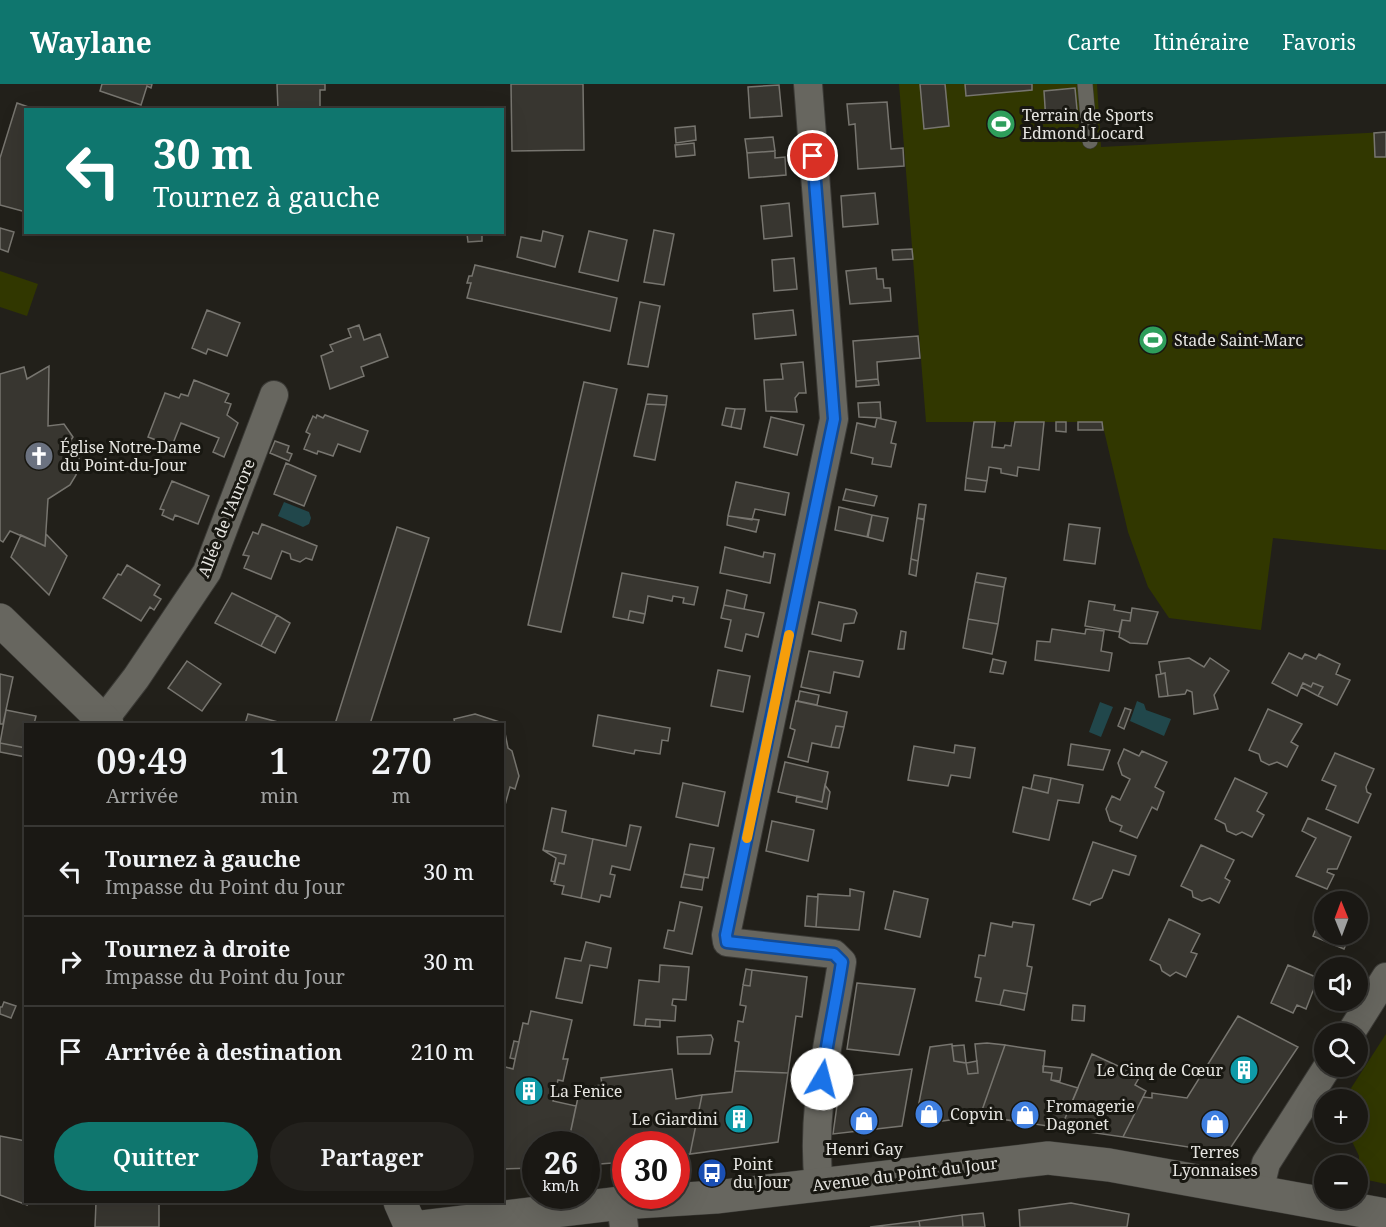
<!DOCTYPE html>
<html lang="fr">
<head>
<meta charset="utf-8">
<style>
  body { margin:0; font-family:"Noto Serif",serif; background:#23211d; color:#f1f3f6; height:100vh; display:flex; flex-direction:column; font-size:22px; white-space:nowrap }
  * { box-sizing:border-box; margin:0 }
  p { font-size:20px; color:#9fa0a0 }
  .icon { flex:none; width:33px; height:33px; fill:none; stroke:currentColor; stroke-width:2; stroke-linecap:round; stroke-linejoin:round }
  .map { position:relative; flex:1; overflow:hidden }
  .panel { position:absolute; left:24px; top:639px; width:480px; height:480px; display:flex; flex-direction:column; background:#1a1814; border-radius:0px; box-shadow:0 6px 24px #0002,0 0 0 2px #383734 }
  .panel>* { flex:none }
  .guide { position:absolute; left:24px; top:24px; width:480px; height:126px; border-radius:0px; box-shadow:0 6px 24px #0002,0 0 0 2px #383734; background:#0f766e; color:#fff; overflow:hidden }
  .needle { width:39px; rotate:359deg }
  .tools { position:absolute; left:1314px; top:807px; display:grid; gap:12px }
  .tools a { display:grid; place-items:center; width:54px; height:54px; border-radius:50%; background:#1a1814; box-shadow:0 6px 24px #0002,0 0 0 2px #383734; font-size:30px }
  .speed { position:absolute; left:522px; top:1047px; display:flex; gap:12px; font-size:30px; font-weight:700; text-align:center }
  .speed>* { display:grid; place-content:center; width:78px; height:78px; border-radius:50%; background:#1a1814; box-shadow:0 6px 24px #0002,0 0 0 2px #383734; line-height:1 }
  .speed small { font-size:15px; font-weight:400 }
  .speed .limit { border:9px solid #d22; background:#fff; color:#111 }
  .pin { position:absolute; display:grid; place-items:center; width:51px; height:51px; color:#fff; margin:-26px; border:3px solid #fff; border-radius:50%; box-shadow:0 2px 6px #0007 }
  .me { position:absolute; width:66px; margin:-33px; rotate:8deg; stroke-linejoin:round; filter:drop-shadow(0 0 4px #0008) }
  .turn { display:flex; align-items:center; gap:21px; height:126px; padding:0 30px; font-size:27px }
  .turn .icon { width:78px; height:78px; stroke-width:2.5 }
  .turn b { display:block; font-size:42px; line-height:51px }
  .eta { display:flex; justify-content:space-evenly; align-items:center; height:102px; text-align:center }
  .eta b { font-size:36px; font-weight:600; line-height:42px }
  .action { display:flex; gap:12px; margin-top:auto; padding:12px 30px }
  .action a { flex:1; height:69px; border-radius:36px; background:#0f766e; color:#fff; font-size:24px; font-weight:600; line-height:69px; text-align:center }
  .action a+a { background:#23211d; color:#f1f3f6 }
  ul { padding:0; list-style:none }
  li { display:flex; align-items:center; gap:18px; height:90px; padding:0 30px; border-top:2px solid #383734 }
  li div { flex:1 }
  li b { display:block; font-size:22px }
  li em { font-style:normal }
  header { display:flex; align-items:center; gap:36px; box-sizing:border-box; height:84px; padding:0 30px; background:#0f766e; color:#fff }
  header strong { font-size:28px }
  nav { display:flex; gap:33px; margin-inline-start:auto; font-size:21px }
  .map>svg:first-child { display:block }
  .green { fill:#313700 }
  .water { fill:#21474b }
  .building { fill:#383630; stroke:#77756f; stroke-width:1.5 }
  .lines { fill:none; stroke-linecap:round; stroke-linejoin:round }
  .lane-casing { stroke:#3b3a36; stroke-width:16 }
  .street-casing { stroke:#3b3a36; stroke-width:30 }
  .secondary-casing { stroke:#3b3a36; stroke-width:34 }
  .lane { stroke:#67665f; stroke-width:15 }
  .street { stroke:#67665f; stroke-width:28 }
  .secondary { stroke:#67665f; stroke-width:33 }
  .route-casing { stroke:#114b97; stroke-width:15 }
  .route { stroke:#1a73e8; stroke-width:10 }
  .slow { stroke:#f59e0b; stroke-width:10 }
  .labels { text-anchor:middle; stroke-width:6; stroke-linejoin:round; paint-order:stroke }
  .poi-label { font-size:16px; fill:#e7e6e2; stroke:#181711; text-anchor:start }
  .street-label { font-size:16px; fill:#e7e6e2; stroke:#181711 }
</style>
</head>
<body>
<header>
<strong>Waylane</strong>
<nav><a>Carte</a><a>Itinéraire</a><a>Favoris</a></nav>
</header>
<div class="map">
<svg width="1386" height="1143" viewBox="0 0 1386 1143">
  <rect width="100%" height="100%" fill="#22201a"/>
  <path class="green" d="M899,0H1097L1101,63L1386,48V466L1273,454L1261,546L1169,534L1148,503L1128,448L1102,338H926Z
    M0,187L38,200L27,232L0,223Z
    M1386,950V1100L1358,1094L1359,1072L1348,1049L1358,1048V1016L1344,1015Z"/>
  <path class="water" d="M284,418L309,428L311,434L309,440L303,443L278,432Z
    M1137,617L1144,620L1146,626L1171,635L1164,652L1130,637Z
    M1100,618L1113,623L1101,653L1089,648Z"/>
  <path class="building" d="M102,0H152L151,4L147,2L141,21L100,7Z
    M277,0H325V6H320V26H278Z
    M511,0H583L584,66L512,67Z
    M920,0H945L949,42L924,45Z
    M965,0H1032V6L966,12Z
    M779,1L782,32L750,34L748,3Z
    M1075,4L1078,36L1046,38L1044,7Z
    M887,18L891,65L903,64L904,82L858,85L855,40L849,41L847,20Z
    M17,19L37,26H26V128L0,121V74Z
    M695,42L696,56L676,59L675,44Z
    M1386,48V73H1375L1374,49Z
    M773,53L775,67L747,69L745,55Z
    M694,59L695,71L676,73L675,61Z
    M775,67V74L785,73L786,91L749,94L747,69Z
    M875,109L878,140L843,143L841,112Z
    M789,119L792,152L764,155L761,122Z
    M0,144L14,148L8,168L0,165Z
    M654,146L674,150L664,201L644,198Z
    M543,147L563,152L555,183L517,173L521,153L541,157Z
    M589,147L627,156L618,197L579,188Z
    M467,150H482V157L468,158Z
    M912,165L913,175L893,176L892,166Z
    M794,174L797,205L774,207L772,176Z
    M475,181L617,214L610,247L467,214L471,199H467L469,192H472Z
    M876,184L877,195H883L884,204H890L891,217L850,220L846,187Z
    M640,218L660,222L648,283L628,280Z
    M207,226L240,239L227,272L208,265L206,270L192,264Z
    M793,226L796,251L755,255L753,230Z
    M359,241L364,256L380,250L388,273L361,283L364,292L330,305L321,272L333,267L330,261L351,253L348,245Z
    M918,252L920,274L877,278L878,295L856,297L853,257Z
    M803,278L806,309H799L795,314L797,328L766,327L764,296L783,295L781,280Z
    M49,282L48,342L64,340L73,353L71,356L79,374L76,391L70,401L48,415L45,462L10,447L3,458L0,456V290L24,283L27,295Z
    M878,295L879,301L856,303V297Z
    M194,296L229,310L225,318L231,320L227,331L238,339L224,373L213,368L219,354L181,339L172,362L148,353L165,309L179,314L181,310L188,312Z
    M584,298L617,305L561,548L528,541Z
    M648,310L667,312L666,321L646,320Z
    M880,318L881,334L859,333L858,319Z
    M646,320L666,321L655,376L634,372Z
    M726,324L735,325L731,343L722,341Z
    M735,325H745L741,345L731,343Z
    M317,331L323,334L325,331L368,347L360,368L338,360L333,372L318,367L317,370L304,365L310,350L306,348L313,332L316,334Z
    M771,333L804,341L797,371L764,363Z
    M877,334L896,338L891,359L896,360L891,383L872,380L873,374L851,369L857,339L875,343Z
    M974,338H995L992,363L1004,364L1005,361L1011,362L1015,338H1044L1039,386L1018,383L1017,392L1001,389V385L989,383L987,397L966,394Z
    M1056,338H1066V348L1056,347Z
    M1078,338H1102L1103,346H1078Z
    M275,357L289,362L287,368L292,370L289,377L270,369Z
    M286,379L316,392L304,422L274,410Z
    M966,394L987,397L985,408L965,406Z
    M172,397L209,412L198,440L175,431L173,436L162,431L164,426L160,425Z
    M736,398L789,409L785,431L755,425L752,436L728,432Z
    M846,405L877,412L874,422L843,416Z
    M919,420L926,421L924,435L917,434Z
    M839,423L872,431L868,453L835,446Z
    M872,431L888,434L883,457L867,453Z
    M728,432L759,436L756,448L727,441Z
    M917,434L924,436L918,477L911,475Z
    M262,440L317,462L312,476L306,474L300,478L291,475L290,470L282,467L271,495L244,484L249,472L243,471L253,448L258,450Z
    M1069,440L1100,444L1095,480L1064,476Z
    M397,443L429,454L370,640H335Z
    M46,450L67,472L49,511L11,473L21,451L45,462Z
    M725,463L763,473L764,468L775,470L770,499L720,489Z
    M911,475L918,477L916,492L909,490Z
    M127,481L160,501L154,511L161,515L154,526L150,523L141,537L103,514L118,490L121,491Z
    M622,489L698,503L694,521L683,519L684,514L673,512L672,517L648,512L645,530L630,527L628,536L613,533Z
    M977,489L1006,494L1004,503L975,498Z
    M975,498L1004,503L998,540L968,535Z
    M727,506L747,511L744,525L724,521Z
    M232,509L277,531L261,562L215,539Z
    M1089,517L1115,521L1114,526L1131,529L1130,537L1122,536L1119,548L1085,542Z
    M819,518L855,526L857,529L854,539L844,540L841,557L812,550Z
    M724,521L764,529L758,553L746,550L742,567L725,563L731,536L721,534Z
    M1132,524L1158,528L1147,560L1130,559L1119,553L1122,536L1130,537Z
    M630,527L645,530L643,539L628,536Z
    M277,531L290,539L275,569L261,562Z
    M968,535L998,540L992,570L963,564Z
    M1052,545L1085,550L1086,545L1104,547L1101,567L1112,569L1109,587L1035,576L1037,557L1050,558Z
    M901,547L906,548L904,565H898Z
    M809,567L863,577L859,593L834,588L830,609L801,603Z
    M1289,569L1302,575L1305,570L1316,575L1319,570L1340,580L1336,590L1350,596L1337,621L1318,612L1323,603L1313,599L1311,603L1303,599L1297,612L1272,599Z
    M1189,574L1204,583L1210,574L1229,587L1214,611L1218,625L1194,630L1192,608L1187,606L1185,610L1168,612L1165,589L1161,590L1159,578Z
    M993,575L1006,578L1003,590L990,588Z
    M187,577L221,600L202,627L168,604Z
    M718,586L750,592L743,628L711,622Z
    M1165,589L1168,612L1159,613L1156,591Z
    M0,590L13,593L3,640H0Z
    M1303,599L1311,603L1313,599L1323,603L1318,612L1301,603Z
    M800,607L819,611L817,621L798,617Z
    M796,617L847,628L844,643L836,642L831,663L812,659L808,678L788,673L795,646L790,644Z
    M1125,624L1131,626L1124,645L1118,642Z
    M1268,625L1302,640L1291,658L1298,662L1287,683L1277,678L1269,681L1261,677L1259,670L1249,666Z
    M6,626L36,632L34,640H26V664L0,659Z
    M248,630L278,638L277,640H245Z
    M475,630L503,639L508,664L512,667L519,692L515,705L510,703L502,732V640H455L454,635Z
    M598,631L670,644L668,657L662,656L660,670L635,666L634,670L593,662Z
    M836,642L844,643L839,664L831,663Z
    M0,659L26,664V673L0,668Z
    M1071,660L1110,666L1103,686L1068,681Z
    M955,661L975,664L970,694L951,691L948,702L908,696L914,662L954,669Z
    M1124,665L1139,672L1142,667L1167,678L1155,703L1164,708L1157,726L1152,723L1137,754L1120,747L1122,742L1110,737L1106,725L1112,712L1120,716L1130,695L1122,691L1118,679Z
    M1335,669L1374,685L1366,703L1367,708L1371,710L1358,739L1326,725L1336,702L1322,696Z
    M785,678L828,688L822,718L778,708Z
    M1034,691L1051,694L1048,709L1031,705Z
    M1051,694L1083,701L1079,719L1058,716L1049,756L1013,748L1023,703L1048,709Z
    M1235,694L1267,709L1257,727L1264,731L1252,753L1242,748L1236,751L1227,747L1225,740L1215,735Z
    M683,699L725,708L718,742L676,733Z
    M825,701L830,708L827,725L796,718L797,712L822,718Z
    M552,724L566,727L562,748L593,755L581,814L562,810L564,802L554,800L559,779L564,780L566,771L543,766Z
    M1308,734L1351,753L1337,785H1328L1327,788L1334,791L1327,805L1296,792L1316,754L1302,747Z
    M772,737L814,746L808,777L766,767Z
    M630,741L641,743L630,786L612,782L610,790L615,791L610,813L601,811L599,818L581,814L593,755L626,762Z
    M1093,758L1136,772L1129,791L1113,786L1102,814L1091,818L1090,821L1073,815Z
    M690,760L714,764L708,794L684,790Z
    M1201,761L1234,776L1225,794L1230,797L1219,819L1210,814L1202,817L1193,813L1192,807L1181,802Z
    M543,766L566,771L564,780L559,779L555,798L551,797L556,774Z
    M684,790L704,794L702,806L681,803Z
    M850,805L864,808L859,846L816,843L818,810L850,812Z
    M894,807L928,815L920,853L885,845Z
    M807,812L818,813L816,843L805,842Z
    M680,818L702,823L692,870L664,864L668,846L674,847Z
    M1324,825V850H1350L1344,865L1313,852Z
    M1169,835L1200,850L1191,868L1197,870L1186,893L1176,888L1170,892L1162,887L1160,881L1150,876Z
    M1013,838L1034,841L1027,882L1032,883L1027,910L1004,906L1000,921L976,917L981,894L975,893L979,871L985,872L991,839L1012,843Z
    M586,858L611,864L607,884L590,881L582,919L556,914L565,874L581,877Z
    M660,881L689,883L686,916L673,915L672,921L676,922L675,937L646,935L645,942L634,941L639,896L659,898Z
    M1288,881L1318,894L1306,925L1297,921L1293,929L1271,919Z
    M746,885L752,886L750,902L743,901Z
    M752,886L807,893L802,933L796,932L788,989L735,987L739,958L735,957L738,937L743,938L746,922L740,921L743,901L750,902Z
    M857,899L915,905L899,971L847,965Z
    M1004,906L1027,910L1024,926L1000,921Z
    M4,918L16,922L11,934L0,930V923H2Z
    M1073,921L1085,922L1084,937L1072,936Z
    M531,927L572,936L563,975H568L563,997L558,996L553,1017L576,1022L568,1060H536V1084L502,1085V982L513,985L523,939L528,940Z
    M1238,932L1298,963L1227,1069L1123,1053L1143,1013L1152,1014V1009L1187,1014Z
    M646,935L660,936V943L645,942Z
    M711,951L713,955L710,970H678L677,953Z
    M514,957L519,958L515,975L510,974Z
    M987,959L1005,961L980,1032L935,1038L916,1034L930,963L952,960L954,977L966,979L968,990L978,989L975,960Z
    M964,961L966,979L954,977L952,962Z
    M1005,961L1045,967L1043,988L1052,989L1051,996L1078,1004L1061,1044L980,1032Z
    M1092,970L1140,992L1135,1001L1146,1007L1123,1053L1061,1044Z
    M977,977L978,989L968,990L966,979Z
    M1043,982L1062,984L1060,997L1051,996L1052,989L1043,988Z
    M672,985L676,1015L702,1011L690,1070L676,1072V1060H626V1078L586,1081V1060H568L580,1004L602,1001L601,994Z
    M912,985L902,1042L833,1050L841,993Z
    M735,987L788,989L778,1058L690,1070L702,1011L732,1008Z
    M0,1052L26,1057L27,1121L0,1111Z
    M96,1118H159V1143H95Z
    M1071,1119L1129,1130L1127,1143H1020L1019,1126Z
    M983,1129L985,1143H963L962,1131Z
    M962,1131L963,1143H920L919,1137Z
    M919,1137L920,1143H870Z"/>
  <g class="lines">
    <g class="lane-casing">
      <path id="lane" d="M1085,0L1090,57"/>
    </g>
    <g class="street-casing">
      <path id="street" d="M808,0L834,335L726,851L727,858L834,870L842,878C831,953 810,1024 819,1100
        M103,637L136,594L207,488L274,311
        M1350,950L1386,893
        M1259,1107L1266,1079L1328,982
        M621,1119L624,1143"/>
    </g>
    <g class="secondary-casing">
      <path id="secondary" d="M0,536L107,640
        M400,1118L411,1143
        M422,1143L621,1119L716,1113L1048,1074L1109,1081L1386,1131"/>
    </g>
    <use href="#lane" class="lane"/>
    <use href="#street" class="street"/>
    <use href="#secondary" class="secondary"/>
  </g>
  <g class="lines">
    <g class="route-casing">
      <path id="route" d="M813,72L834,335L726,851L727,858L834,870L842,878C836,918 827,956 822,995"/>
    </g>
    <use href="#route" class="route"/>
    <path class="slow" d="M747,754L789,551"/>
  </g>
  <defs>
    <g id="stadium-disc" transform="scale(1.5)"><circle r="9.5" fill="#2e9e5b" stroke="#181711"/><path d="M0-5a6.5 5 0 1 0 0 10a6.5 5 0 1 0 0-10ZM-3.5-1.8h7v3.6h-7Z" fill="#fff"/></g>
    <g id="church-disc" transform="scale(1.5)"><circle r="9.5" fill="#6b7280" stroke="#181711"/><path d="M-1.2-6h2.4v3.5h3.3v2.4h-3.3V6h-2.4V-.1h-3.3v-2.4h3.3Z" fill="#fff"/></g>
    <g id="building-disc" transform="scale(1.5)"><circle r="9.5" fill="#0f9aa8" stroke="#181711"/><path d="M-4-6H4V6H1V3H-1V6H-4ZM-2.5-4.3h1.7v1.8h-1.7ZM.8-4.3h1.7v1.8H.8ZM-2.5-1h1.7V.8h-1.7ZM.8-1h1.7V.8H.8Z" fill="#fff"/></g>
    <g id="shop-disc" transform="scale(1.5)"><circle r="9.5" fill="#3f7fe0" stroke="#181711"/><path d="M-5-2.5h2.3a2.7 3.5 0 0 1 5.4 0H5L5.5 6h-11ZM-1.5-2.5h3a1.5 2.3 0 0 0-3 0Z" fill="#fff"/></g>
    <g id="bus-disc" transform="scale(1.5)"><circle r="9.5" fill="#1a4fb4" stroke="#181711"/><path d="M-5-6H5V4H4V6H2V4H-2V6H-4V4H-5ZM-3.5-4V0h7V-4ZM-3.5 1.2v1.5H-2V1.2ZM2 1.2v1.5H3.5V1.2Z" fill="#fff"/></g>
  </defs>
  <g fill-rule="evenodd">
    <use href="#stadium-disc" x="1001" y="40"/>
    <use href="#stadium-disc" x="1153" y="256"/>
    <use href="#church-disc" x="39" y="372"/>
    <use href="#building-disc" x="1244" y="986"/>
    <use href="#building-disc" x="529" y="1007"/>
    <use href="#shop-disc" x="929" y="1030"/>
    <use href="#shop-disc" x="1025" y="1031"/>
    <use href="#building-disc" x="739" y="1035"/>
    <use href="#shop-disc" x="864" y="1037"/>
    <use href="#shop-disc" x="1215" y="1040"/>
    <use href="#bus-disc" x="712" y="1089"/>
  </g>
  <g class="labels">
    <g class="poi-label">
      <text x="1022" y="37">Terrain de Sports<tspan x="1022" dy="18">Edmond Locard</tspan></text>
      <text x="1174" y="262">Stade Saint-Marc</text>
      <text x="60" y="369">Église Notre-Dame<tspan x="60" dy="18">du Point-du-Jour</tspan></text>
      <text x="1223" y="992" text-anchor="end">Le Cinq de Cœur</text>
      <text x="550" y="1013">La Fenice</text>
      <text x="1046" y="1028">Fromagerie<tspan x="1046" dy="18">Dagonet</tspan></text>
      <text x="950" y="1036">Copvin</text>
      <text x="718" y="1041" text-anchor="end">Le Giardini</text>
      <text x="864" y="1071" text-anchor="middle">Henri Gay</text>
      <text x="1215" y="1074" text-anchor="middle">Terres<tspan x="1215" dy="18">Lyonnaises</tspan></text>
      <text x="733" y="1086">Point<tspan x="733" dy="18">du Jour</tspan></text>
    </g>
    <g class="street-label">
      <text transform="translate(226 434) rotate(-68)" y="6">Allée de l'Aurore</text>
      <text transform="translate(905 1090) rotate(-7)" y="6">Avenue du Point du Jour</text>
    </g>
  </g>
</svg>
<div class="tools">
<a><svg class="needle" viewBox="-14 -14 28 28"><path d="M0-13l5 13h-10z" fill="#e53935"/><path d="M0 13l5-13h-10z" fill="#9fa0a0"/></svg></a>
<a><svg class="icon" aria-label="sound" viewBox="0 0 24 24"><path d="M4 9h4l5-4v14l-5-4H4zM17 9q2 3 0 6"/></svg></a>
<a><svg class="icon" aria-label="search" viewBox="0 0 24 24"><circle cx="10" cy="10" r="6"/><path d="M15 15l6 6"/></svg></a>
<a>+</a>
<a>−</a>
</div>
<div class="speed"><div>26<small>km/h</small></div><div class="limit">30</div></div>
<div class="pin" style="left:813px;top:72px;background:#d93025"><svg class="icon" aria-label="arrive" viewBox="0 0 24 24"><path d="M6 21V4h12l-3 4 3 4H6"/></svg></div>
<svg class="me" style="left:822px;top:995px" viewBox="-20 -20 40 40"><circle r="19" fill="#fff"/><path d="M0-13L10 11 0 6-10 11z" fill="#1a73e8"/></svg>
<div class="guide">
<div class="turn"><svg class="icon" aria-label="left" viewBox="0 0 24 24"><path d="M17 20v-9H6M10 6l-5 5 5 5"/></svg><div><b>30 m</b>Tournez à gauche</div></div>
</div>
<section class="panel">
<div class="eta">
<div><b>09:49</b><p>Arrivée</p></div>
<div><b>1</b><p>min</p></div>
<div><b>270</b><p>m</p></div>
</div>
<ul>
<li><svg class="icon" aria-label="left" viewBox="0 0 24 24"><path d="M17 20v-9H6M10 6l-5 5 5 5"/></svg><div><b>Tournez à gauche</b><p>Impasse du Point du Jour</p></div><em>30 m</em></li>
<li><svg class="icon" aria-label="right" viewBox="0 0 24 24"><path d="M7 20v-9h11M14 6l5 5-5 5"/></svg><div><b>Tournez à droite</b><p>Impasse du Point du Jour</p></div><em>30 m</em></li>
<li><svg class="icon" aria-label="arrive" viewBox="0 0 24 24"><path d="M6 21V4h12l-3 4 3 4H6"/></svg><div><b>Arrivée à destination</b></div><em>210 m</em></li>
</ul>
<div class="action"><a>Quitter</a><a>Partager</a></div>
</section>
</div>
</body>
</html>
